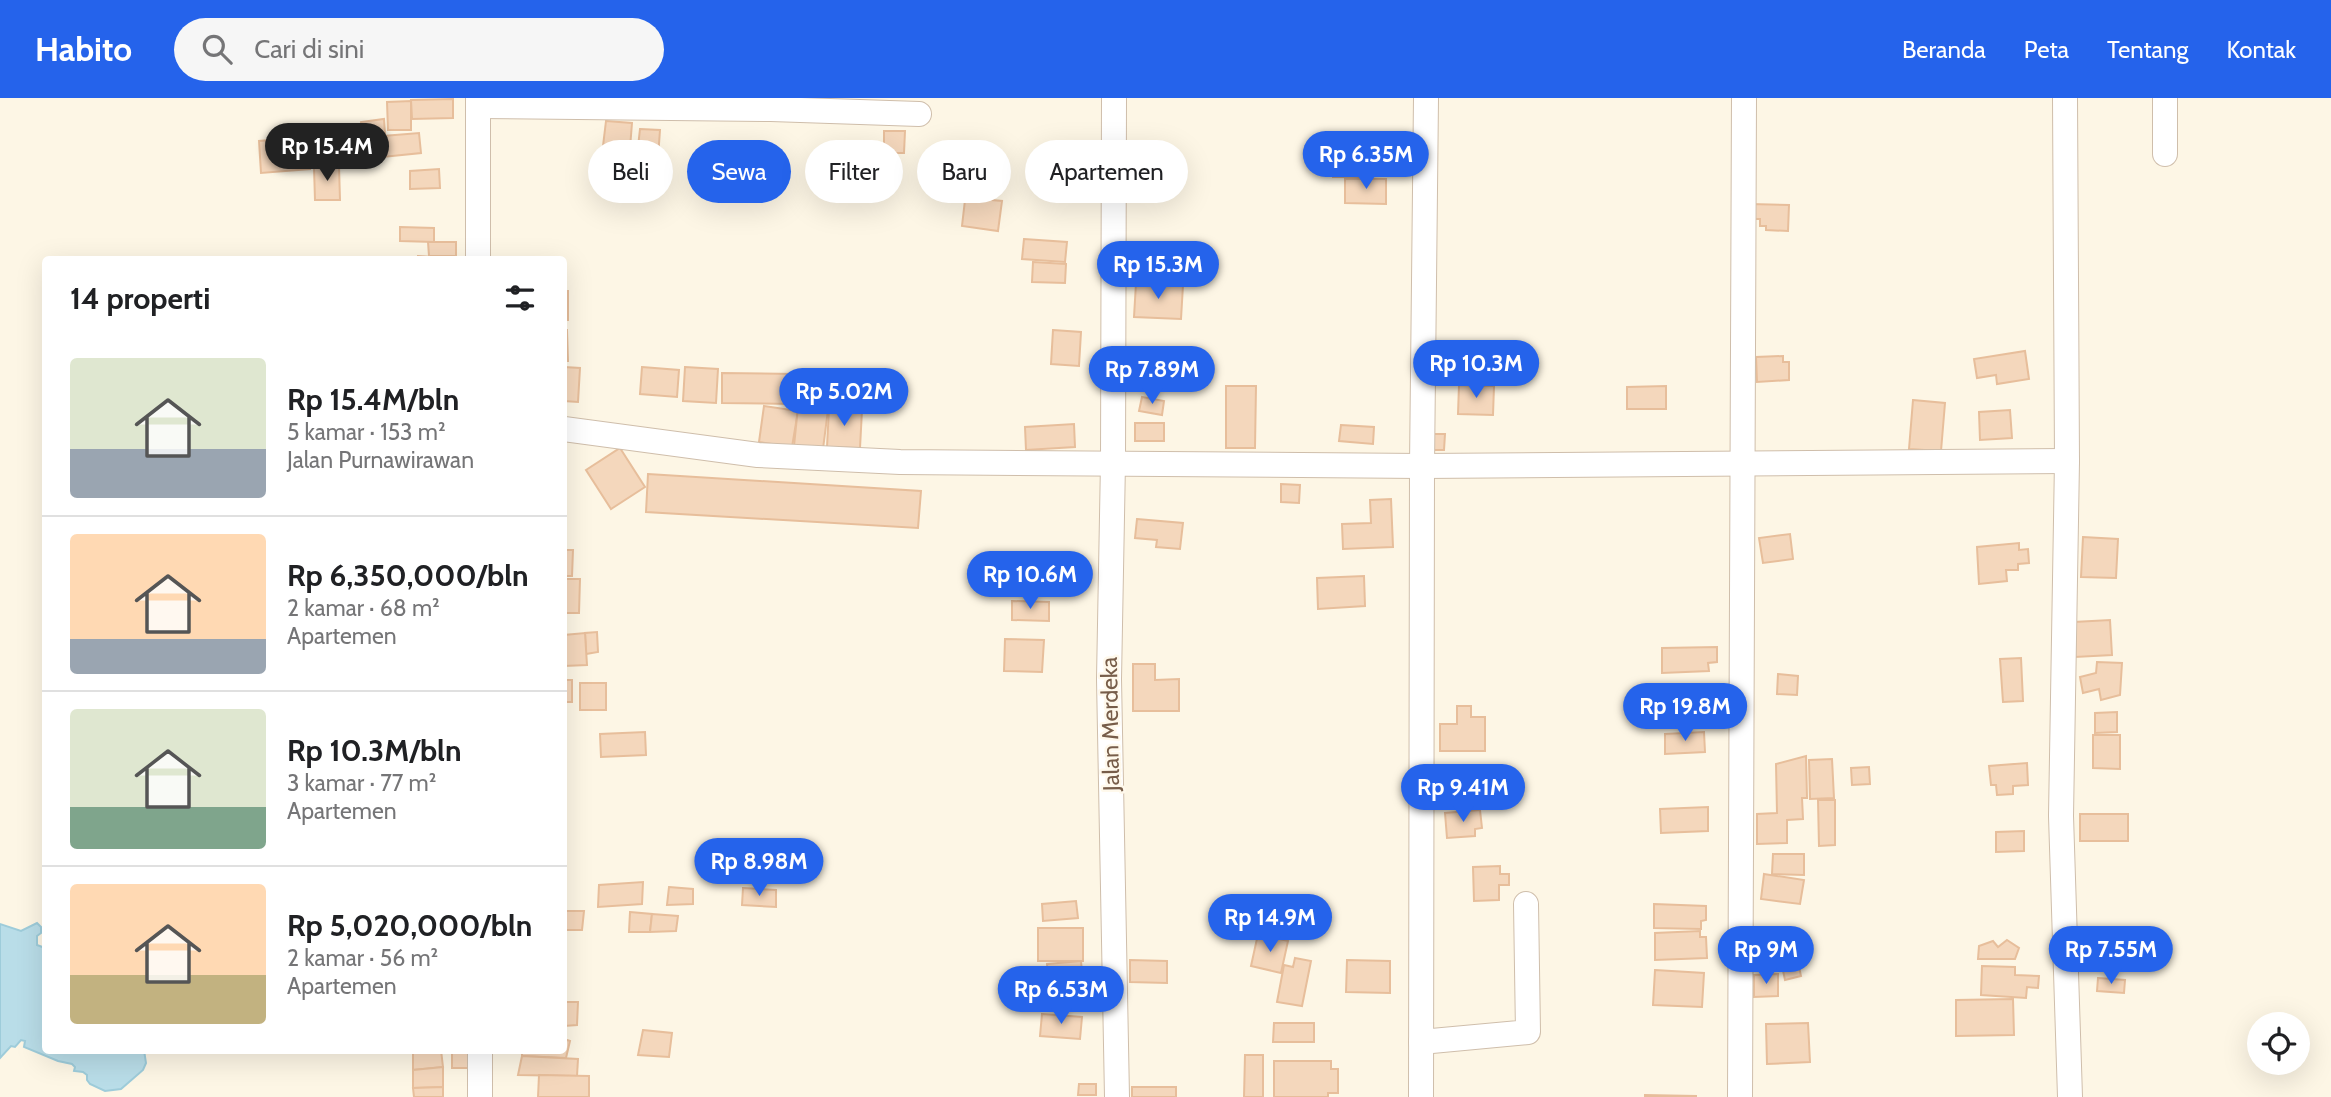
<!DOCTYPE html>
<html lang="id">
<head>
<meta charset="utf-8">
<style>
  body { margin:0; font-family:Cabin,sans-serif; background:#f6f6f6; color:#202124; height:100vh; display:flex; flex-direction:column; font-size:26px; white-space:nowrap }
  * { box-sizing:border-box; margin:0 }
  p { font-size:23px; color:#757577 }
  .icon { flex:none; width:38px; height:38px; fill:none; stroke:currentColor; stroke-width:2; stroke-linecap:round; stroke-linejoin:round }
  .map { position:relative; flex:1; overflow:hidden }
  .drawer { position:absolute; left:42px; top:158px; width:525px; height:798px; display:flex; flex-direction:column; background:#fff; border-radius:7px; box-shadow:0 7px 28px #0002 }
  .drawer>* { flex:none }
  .banner { position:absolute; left:588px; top:42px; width:665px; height:63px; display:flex; gap:14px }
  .buttons { position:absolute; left:2247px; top:914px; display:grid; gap:14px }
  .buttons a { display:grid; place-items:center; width:63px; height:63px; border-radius:50%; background:#fff; box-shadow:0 7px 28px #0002; font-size:35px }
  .price { position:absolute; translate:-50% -60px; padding:0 16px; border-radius:24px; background:#2563eb; color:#fff; font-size:23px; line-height:46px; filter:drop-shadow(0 2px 4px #0008) }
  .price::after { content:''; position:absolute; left:50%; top:42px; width:21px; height:16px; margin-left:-10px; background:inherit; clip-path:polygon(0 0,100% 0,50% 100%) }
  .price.active { background:#222; color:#fff }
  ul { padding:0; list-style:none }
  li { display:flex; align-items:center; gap:21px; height:175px; padding:0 28px }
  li+li { border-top:2px solid #e0e0e0 }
  li span { display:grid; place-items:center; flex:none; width:196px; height:140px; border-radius:7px; color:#555 }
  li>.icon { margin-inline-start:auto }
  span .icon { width:84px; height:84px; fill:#fffc; stroke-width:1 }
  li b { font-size:30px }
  h2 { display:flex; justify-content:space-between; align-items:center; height:84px; padding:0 28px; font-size:30px }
  .pill { padding:0 24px; border-radius:32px; background:#fff; box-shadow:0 7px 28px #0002; font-size:24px; line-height:63px }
  .pill.active { background:#2563eb; color:#fff }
  header { display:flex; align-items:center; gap:42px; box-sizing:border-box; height:98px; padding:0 35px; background:#2563eb; color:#fff }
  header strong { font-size:33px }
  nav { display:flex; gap:38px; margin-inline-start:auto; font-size:24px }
  .search { width:490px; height:63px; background:#f6f6f6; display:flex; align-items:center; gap:18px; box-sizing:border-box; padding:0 24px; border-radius:38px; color:#757577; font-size:26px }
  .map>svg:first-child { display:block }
  .water { fill:#b9dde8; stroke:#9eccda; stroke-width:2 }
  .building { fill:#f4d7bc; stroke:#e7be9b; stroke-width:2 }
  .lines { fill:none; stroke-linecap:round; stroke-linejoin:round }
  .minor-casing { stroke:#cfbeab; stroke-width:26 }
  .minor { stroke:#fff; stroke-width:24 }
  .labels { text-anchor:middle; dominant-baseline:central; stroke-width:5; stroke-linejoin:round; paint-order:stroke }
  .street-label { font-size:23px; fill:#775d49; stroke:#fff9ec }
</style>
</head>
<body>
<header>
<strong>Habito</strong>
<div class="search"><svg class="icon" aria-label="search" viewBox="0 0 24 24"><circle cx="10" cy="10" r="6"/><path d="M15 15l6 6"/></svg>Cari di sini</div>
<nav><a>Beranda</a><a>Peta</a><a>Tentang</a><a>Kontak</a></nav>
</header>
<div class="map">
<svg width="2331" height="999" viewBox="0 0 2331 999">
  <rect width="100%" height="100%" fill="#fdf6e5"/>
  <polygon class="water" points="37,825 41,829 41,835 37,838 37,847 45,850 46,952 144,952 146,965 143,972 121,991 105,993 90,986 87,982 87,977 83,974 74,973 75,969 72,966 58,963 24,949 25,943 21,942 15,949 11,948 0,960 0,826 21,833"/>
  <g class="building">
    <polygon points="453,1 453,20 412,21 411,2"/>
    <polygon points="411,3 411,32 388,32 387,4"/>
    <polygon points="384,21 385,36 363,39 361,24"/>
    <polygon points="606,23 632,25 630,50 603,48"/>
    <polygon points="640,31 660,32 658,60 637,58"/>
    <polygon points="884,33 905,33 904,55 884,55"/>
    <polygon points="419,35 421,55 373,60 371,39"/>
    <polygon points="308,39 310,71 261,75 259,43"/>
    <polygon points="347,39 349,65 311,68 309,42"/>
    <polygon points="369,44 371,63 350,64 348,46"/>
    <polygon points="1374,44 1374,56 1381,56 1382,72 1364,72 1364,79 1333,79 1333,45"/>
    <polygon points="339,68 340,102 315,102 314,69"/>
    <polygon points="439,71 440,90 410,91 410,73"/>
    <polygon points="1345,81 1386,81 1386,106 1345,105"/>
    <polygon points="976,91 993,94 992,102 1002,103 998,133 962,128 965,102 975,103"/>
    <polygon points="1750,106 1789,107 1788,133 1766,132 1766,128 1760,128 1760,121 1750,121"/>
    <polygon points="400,129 434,130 434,144 400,143"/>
    <polygon points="1024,141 1067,144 1065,164 1022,161"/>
    <polygon points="428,144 456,144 456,158 429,158"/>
    <polygon points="418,158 448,160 448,161 418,161"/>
    <polygon points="1033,164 1066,166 1065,185 1032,184"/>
    <polygon points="1136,185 1183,187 1181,221 1134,219"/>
    <rect x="564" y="193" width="4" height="29"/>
    <polygon points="564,232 567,232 568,263 564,263"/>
    <polygon points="1053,232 1081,234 1079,268 1051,266"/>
    <polygon points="2025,253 2029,281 1997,286 1996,277 1977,280 1974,261"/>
    <polygon points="1783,258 1783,264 1789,264 1789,282 1757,284 1756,259"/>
    <polygon points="564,269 580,270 578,304 564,303"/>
    <polygon points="642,269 679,272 677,299 640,296"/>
    <polygon points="685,269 718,271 716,305 683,303"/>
    <polygon points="722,275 795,276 794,306 722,305"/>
    <polygon points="799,276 827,277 826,308 799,308"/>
    <polygon points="831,277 859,277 859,310 830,310"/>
    <polygon points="1459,287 1494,288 1493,317 1458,316"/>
    <polygon points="1226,288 1256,288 1255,350 1226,350"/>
    <polygon points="1666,288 1666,311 1627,311 1627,289"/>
    <polygon points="1142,299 1164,303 1162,317 1139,313"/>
    <polygon points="1913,302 1945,305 1941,353 1909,351"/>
    <polygon points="764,308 798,313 792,349 759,344"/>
    <polygon points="798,309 828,312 823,351 794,348"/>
    <polygon points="829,310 862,312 860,350 827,349"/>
    <polygon points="2010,312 2012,340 1980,342 1979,314"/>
    <rect x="1135" y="325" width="29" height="18"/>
    <polygon points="1074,326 1075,349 1026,352 1025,329"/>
    <polygon points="1341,327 1374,329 1373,346 1339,343"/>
    <polygon points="1432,336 1445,336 1444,352 1432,352"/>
    <polygon points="620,350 645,389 611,411 586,372"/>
    <polygon points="648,376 921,393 918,430 646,414"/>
    <polygon points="1281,386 1300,387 1299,405 1281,404"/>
    <polygon points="1391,401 1393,449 1343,451 1342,426 1371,425 1370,402"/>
    <polygon points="1137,421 1183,425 1180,451 1156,449 1157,442 1135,440"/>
    <polygon points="1790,436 1793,461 1763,465 1759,440"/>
    <polygon points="2083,439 2118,441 2116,480 2081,479"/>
    <polygon points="2019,445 2019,452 2028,451 2029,465 2018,466 2018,472 2006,472 2007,483 1979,486 1977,449"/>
    <polygon points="564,452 573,452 572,478 564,478"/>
    <polygon points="1364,478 1365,508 1318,511 1317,480"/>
    <polygon points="564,481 580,481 579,515 564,515"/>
    <polygon points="1012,503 1049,504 1049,523 1012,522"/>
    <polygon points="2110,522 2112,557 2075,559 2074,524"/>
    <polygon points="597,534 598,554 586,556 585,535"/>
    <polygon points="585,535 587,567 564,568 564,537"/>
    <polygon points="1005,541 1044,542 1042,574 1004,573"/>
    <polygon points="1717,549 1717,564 1708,565 1709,573 1662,575 1662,550"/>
    <polygon points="2021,560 2023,603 2003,604 2000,561"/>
    <polygon points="2097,564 2122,565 2120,597 2101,602 2099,591 2083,595 2080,579 2096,575"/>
    <polygon points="1133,566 1155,566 1155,582 1179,581 1179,613 1133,613"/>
    <polygon points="1778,576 1798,578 1797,597 1777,596"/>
    <rect x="564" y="582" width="8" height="22"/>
    <rect x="580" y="585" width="26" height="27"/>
    <polygon points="1457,608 1471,608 1471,619 1485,619 1485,653 1440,653 1440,626 1457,626"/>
    <polygon points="2117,614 2117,634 2095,635 2095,615"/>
    <polygon points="645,634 646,657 601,659 600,636"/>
    <polygon points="1704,634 1705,654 1665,656 1665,636"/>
    <polygon points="2093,637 2120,637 2120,671 2093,670"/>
    <polygon points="1806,658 1807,700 1802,700 1803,721 1787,722 1787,745 1757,746 1757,716 1777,715 1776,666"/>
    <polygon points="1832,661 1834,700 1810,701 1809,662"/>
    <polygon points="2027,665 2028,687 2013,688 2013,696 1997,697 1996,687 1991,687 1989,668"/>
    <polygon points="1869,669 1870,686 1852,687 1851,670"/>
    <polygon points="1818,702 1835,702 1835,747 1819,748"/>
    <polygon points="1708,709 1708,733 1661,735 1660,711"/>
    <polygon points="1480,712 1482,730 1475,731 1475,738 1447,740 1445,715"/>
    <rect x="2080" y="716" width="48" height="27"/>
    <polygon points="2024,733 2024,753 1996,754 1996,734"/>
    <polygon points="1773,756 1804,756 1804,777 1772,776"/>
    <polygon points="1500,768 1500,776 1509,776 1509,787 1499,787 1499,802 1474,803 1473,769"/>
    <polygon points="1764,776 1804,782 1800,806 1761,801"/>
    <polygon points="643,784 642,806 598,809 599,787"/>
    <polygon points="669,789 693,791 693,806 667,807"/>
    <polygon points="743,790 776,792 776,809 742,807"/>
    <polygon points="1076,803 1078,820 1043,823 1042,806"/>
    <polygon points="1654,806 1706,808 1706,822 1701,823 1701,831 1654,830"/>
    <polygon points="564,813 584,813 582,832 564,832"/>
    <polygon points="630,814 652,816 650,834 629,834"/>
    <polygon points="652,816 678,818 676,833 650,834"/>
    <rect x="1038" y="830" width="45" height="33"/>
    <polygon points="1700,833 1700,839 1706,839 1707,860 1655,862 1655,835"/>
    <polygon points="1258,836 1288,843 1281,875 1251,868"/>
    <polygon points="2007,842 2019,850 2015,861 1978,861 1979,848 1993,843 1998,849"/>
    <polygon points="1295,860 1311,863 1302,908 1277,904 1284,867 1293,869"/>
    <polygon points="1797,860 1801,878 1785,882 1781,863"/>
    <polygon points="1130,862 1167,863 1167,885 1130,884"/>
    <polygon points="1347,862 1390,863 1390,895 1346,894"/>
    <polygon points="1081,863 1083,885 1049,888 1047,866"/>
    <polygon points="1982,868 2015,869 2015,877 2039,878 2038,890 2027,889 2026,900 1981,897"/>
    <polygon points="1655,872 1704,875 1702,909 1653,907"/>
    <polygon points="1778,876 1778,898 1754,899 1754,877"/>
    <polygon points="2098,880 2125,882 2124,895 2097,893"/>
    <polygon points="2013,901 2014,937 1956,938 1956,902"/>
    <polygon points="564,904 578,904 577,927 564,928"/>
    <polygon points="1042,916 1082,919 1080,941 1040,938"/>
    <polygon points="1274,925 1314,925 1314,944 1273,944"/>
    <polygon points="1808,925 1810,964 1767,966 1766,926"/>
    <polygon points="643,932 672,935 669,959 638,957"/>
    <polygon points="564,941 570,943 566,960 522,958 522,952 564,952"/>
    <polygon points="413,952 441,952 443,969 413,972"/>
    <rect x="452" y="952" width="24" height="18"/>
    <polygon points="1245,957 1263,957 1263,999 1244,999"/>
    <polygon points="522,958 578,961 577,978 518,977"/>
    <polygon points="1274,963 1331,963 1331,971 1338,971 1338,995 1328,995 1328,999 1274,999"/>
    <polygon points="443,969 443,989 413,990 413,972"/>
    <polygon points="539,977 589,978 589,999 538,999"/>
    <polygon points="1079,986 1096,986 1096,997 1078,997"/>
    <polygon points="443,989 443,999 414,999 413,990"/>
    <rect x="1132" y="989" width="44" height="10"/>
    <polygon points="1645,997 1696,998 1696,999 1645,999"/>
  </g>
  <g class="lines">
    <defs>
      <g id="minor">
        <polyline points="478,0 478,161"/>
        <polyline points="1114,0 1113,364 1109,581 1117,999"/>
        <polyline points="2065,0 2067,363 2061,718 2070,999"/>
        <polyline points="478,8 771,11 919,16"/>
        <polyline points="2165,56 2165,0"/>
        <polyline points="564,331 758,357 900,364 1422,368 2067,363"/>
        <polyline points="1421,944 1528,934 1526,806"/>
        <polyline points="480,952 480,999"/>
        <polyline points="1421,999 1422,368 1426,0"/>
        <polyline points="1740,999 1744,0"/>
      </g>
    </defs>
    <use href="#minor" class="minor-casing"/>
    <use href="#minor" class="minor"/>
  </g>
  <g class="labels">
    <g class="street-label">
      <text transform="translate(1110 626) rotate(-91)">Jalan Merdeka</text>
    </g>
  </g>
</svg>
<div class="buttons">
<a><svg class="icon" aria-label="locate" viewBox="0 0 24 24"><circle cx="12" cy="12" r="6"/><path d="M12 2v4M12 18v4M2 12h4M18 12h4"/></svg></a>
</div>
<b class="price active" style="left:327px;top:85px">Rp 15.4M</b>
<b class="price" style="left:1366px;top:93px">Rp 6.35M</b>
<b class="price" style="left:1158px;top:203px">Rp 15.3M</b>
<b class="price" style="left:1476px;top:302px">Rp 10.3M</b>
<b class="price" style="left:1152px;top:308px">Rp 7.89M</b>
<b class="price" style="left:844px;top:330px">Rp 5.02M</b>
<b class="price" style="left:1030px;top:513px">Rp 10.6M</b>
<b class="price" style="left:1685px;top:645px">Rp 19.8M</b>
<b class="price" style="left:1463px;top:726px">Rp 9.41M</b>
<b class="price" style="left:759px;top:800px">Rp 8.98M</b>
<b class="price" style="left:1270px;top:856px">Rp 14.9M</b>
<b class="price" style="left:1766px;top:888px">Rp 9M</b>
<b class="price" style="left:2111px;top:888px">Rp 7.55M</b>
<b class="price" style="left:1061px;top:928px">Rp 6.53M</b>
<div class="banner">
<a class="pill">Beli</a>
<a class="pill active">Sewa</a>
<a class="pill">Filter</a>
<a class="pill">Baru</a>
<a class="pill">Apartemen</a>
</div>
<section class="drawer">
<h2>14 properti<svg class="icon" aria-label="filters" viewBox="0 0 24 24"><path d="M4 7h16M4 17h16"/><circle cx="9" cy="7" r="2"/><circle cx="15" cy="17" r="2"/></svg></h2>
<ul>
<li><span style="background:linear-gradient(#dfe7d0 65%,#9aa5b1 0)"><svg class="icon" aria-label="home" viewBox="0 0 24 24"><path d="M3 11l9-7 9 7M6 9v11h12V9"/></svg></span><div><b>Rp 15.4M/bln</b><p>5 kamar · 153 m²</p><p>Jalan Purnawirawan</p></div></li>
<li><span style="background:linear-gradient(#ffd9b3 75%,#9aa5b1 0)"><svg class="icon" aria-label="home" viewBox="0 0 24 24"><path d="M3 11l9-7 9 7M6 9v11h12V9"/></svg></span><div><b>Rp 6,350,000/bln</b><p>2 kamar · 68 m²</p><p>Apartemen</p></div></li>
<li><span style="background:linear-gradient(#dfe7d0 70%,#7fa58c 0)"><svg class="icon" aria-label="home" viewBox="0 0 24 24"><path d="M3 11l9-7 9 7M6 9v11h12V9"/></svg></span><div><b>Rp 10.3M/bln</b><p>3 kamar · 77 m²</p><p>Apartemen</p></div></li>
<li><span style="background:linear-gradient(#ffd9b3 65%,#c2b280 0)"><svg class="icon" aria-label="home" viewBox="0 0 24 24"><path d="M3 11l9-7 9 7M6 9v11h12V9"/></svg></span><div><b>Rp 5,020,000/bln</b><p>2 kamar · 56 m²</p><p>Apartemen</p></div></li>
</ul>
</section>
</div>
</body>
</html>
